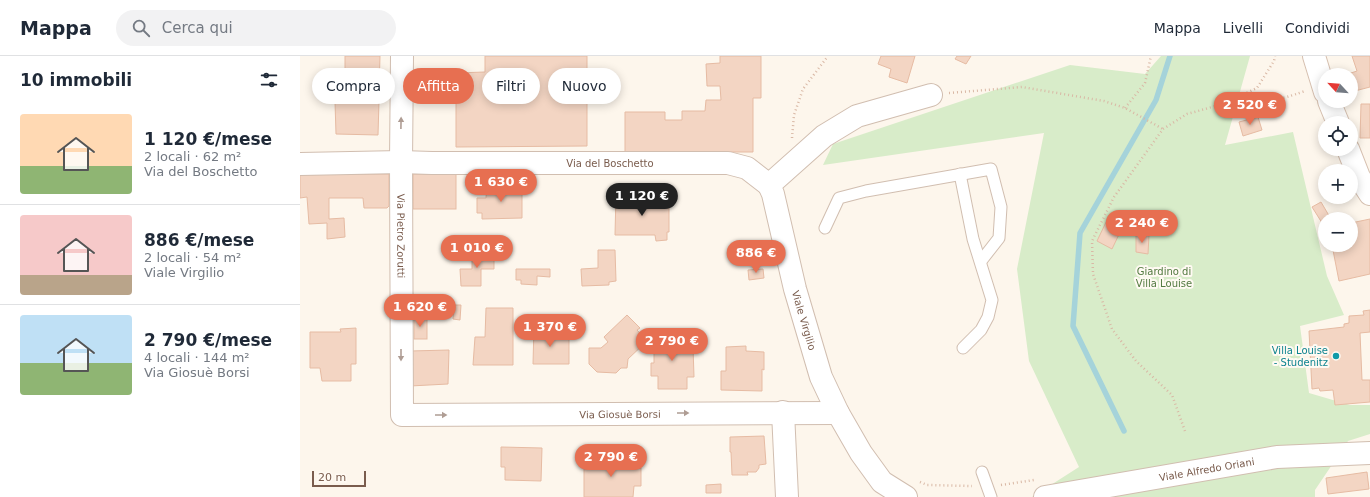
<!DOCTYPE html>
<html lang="it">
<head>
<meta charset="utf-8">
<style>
  body { margin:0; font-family:"DejaVu Sans",sans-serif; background:#f2f2f3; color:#1f2937; height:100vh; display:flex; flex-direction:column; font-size:15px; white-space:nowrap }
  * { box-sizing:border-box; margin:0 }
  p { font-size:13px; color:#747a83 }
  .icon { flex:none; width:22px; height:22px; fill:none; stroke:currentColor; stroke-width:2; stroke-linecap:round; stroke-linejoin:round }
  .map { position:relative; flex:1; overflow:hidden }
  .side { display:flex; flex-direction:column; background:#fff; width:300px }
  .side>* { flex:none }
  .hud { position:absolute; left:12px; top:12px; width:380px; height:36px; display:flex; gap:8px }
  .needle { width:26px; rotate:296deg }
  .fabs { position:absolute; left:1018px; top:12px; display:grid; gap:8px }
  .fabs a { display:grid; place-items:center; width:40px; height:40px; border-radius:50%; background:#fff; box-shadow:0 2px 10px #0003; font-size:20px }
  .scale { position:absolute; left:12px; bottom:10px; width:54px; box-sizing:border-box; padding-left:4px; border:2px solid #7a5c4d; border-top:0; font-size:11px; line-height:14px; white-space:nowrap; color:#7a5c4d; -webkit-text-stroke:3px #fffaf3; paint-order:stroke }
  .price { position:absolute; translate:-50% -34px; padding:0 9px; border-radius:14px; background:#e76f51; color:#fff; font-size:13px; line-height:26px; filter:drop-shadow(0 1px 2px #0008) }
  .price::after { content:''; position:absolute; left:50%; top:24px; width:12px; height:9px; margin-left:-6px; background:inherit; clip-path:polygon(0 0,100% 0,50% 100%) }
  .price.selected { background:#222; color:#fff }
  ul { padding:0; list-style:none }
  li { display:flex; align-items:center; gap:12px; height:100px; padding:0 20px }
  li+li { border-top:1px solid #e0e1e3 }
  li span { display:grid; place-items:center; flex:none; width:112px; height:80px; border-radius:4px; color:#555 }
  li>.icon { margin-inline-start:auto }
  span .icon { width:48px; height:48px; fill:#fffc; stroke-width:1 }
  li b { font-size:17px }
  h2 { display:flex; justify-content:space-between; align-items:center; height:48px; padding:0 20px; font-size:17px }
  .pill { padding:0 14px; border-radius:18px; background:#fff; box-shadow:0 2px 10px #0003; font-size:14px; line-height:36px }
  .pill.selected { background:#e76f51; color:#fff }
  header { display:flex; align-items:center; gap:24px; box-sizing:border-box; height:56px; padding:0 20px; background:#fff; border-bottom:1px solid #e0e1e3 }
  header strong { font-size:19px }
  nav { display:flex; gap:22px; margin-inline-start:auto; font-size:14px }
  .search { width:280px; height:36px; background:#f2f2f3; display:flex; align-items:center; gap:10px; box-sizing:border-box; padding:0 14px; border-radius:22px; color:#747a83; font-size:15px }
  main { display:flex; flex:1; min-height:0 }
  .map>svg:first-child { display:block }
  .green { fill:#d8ecc9 }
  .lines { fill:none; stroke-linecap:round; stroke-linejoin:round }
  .stream { stroke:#a5d3da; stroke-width:5.5 }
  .building { fill:#f3d5c3; stroke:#e6bba3 }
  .service-casing { stroke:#d1beb0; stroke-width:13 }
  .minor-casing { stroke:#d1beb0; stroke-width:24 }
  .secondary-casing { stroke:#d6c0b0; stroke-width:24 }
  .path { stroke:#d9b8a5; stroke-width:2.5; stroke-dasharray:1 3; stroke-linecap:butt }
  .service { stroke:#fff; stroke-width:11 }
  .minor { stroke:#fff; stroke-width:22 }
  .secondary { stroke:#fff; stroke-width:22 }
  .oneway { fill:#af9d94 }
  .culture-dot { fill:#0f9aa8; stroke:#fffaf3; stroke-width:1.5 }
  .labels { text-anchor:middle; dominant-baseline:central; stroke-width:4; stroke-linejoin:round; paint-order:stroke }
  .street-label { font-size:10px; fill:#7a5c4d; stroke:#fffaf3 }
  .park-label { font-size:10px; fill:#537a41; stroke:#fffaf3 }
  .culture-label { font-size:10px; fill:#0d838f; stroke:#fffaf3; text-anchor:end }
</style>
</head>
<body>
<header>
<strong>Mappa</strong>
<div class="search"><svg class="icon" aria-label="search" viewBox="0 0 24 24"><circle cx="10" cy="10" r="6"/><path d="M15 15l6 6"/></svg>Cerca qui</div>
<nav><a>Mappa</a><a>Livelli</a><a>Condividi</a></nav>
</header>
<main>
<section class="side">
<h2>10 immobili<svg class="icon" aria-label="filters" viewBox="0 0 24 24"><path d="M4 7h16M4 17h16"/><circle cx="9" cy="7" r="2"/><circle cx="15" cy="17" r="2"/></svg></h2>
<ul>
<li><span style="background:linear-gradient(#ffd9b3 65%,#8fb573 0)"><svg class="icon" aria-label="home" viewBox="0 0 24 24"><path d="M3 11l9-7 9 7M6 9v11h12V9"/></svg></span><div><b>1 120 €/mese</b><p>2 locali · 62 m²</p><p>Via del Boschetto</p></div></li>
<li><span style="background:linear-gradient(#f6c9c9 75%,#b9a48a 0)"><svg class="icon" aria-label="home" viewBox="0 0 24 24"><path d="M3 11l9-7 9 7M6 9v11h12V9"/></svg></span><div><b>886 €/mese</b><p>2 locali · 54 m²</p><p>Viale Virgilio</p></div></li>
<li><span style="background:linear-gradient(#bfe0f5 60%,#8fb573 0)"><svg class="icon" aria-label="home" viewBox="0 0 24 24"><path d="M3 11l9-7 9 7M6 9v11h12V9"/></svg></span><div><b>2 790 €/mese</b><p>4 locali · 144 m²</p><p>Via Giosuè Borsi</p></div></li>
</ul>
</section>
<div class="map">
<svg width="1070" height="441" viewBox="0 0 1070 441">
  <rect width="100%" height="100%" fill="#fdf6ec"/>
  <polygon class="green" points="861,0 950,0 925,89 993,76 1027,220 1044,259 1000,270 1009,337 1050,349 1070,349 1070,378 1048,385 1015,434 1015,441 732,441 779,411 729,305 717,213 744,77 523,109 533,88 770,9 845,18"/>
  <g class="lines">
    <polyline class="stream" points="824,375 773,270 780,177 856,44 870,0"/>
  </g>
  <g class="building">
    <polygon points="45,0 80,0 79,35 57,34 57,22 45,22"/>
    <polygon points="185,0 287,0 287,90 156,91 156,17 185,16"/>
    <polygon points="420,0 461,0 461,42 453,42 453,96 325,96 325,56 365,56 365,64 382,64 382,55 405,55 406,44 421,44 420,30 407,30 406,8 420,7"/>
    <polygon points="581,0 615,0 607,27 589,21 591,13 578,8"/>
    <polygon points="657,0 671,0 666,8 655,3"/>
    <polygon points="1052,0 1070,0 1070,31 1051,36 1051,19 1045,19 1057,15"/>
    <polygon points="48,45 79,45 78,79 36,78 35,46 48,46"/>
    <polygon points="1061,48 1070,48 1070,82 1060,82"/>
    <polygon points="958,61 962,74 943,80 939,66"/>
    <polygon points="0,116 26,118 89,118 89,150 87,152 64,152 63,142 29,142 29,163 44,162 45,181 27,183 27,167 9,168 7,141 0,142"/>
    <rect x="113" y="118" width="43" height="35"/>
    <polygon points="187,128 205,128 205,134 222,134 222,162 182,163 182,157 177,157 177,142 186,142"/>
    <polygon points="316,138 337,138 338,144 369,144 369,176 367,176 367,184 356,185 355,179 315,179"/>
    <polygon points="1021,146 1031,163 1025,163 1024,170 1012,151"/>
    <polygon points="808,162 823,170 812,193 797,185"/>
    <polygon points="1070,163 1070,218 1039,225 1032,189 1051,189 1051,167"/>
    <polygon points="836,178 849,179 848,198 836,196"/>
    <polygon points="298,194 315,194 316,225 309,226 309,229 282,230 281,213 298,212"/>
    <polygon points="172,196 194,196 194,213 181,213 181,230 161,230 160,213 172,213"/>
    <polygon points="216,213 250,213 250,221 237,220 237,229 221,228 221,224 216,224"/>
    <polygon points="463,213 464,222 449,224 448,214"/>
    <polygon points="154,249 161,249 160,264 153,263"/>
    <polygon points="186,252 213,252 213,309 173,309 175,281 185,281"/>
    <polygon points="1070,254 1070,276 1060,277 1062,324 1070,324 1070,346 1035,349 1033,334 1020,335 1019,332 1012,333 1009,275 1044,271 1044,268 1049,267 1049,260 1064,259 1063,255"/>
    <polygon points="327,259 340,272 337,274 347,285 328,303 327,312 321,312 316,317 297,316 289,308 289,292 301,292 308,286 304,281"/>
    <rect x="114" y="262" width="13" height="21"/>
    <polygon points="234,270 246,270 246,272 250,272 250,281 269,281 269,308 233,308"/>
    <polygon points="56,272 56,308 51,308 51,325 22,325 20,312 10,312 10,276 41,276 40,273"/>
    <polygon points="358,274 377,275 378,286 376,286 376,290 393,291 394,321 387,321 387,333 358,333 358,320 351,320 351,307 354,307 354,290 358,290"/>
    <polygon points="446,290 446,295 464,296 464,314 462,313 462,335 421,334 421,315 426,315 426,291"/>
    <polygon points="149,294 148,328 110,330 110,295"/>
    <polygon points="464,380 466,408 459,409 459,412 456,416 447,416 448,419 432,419 431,396 430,396 430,381"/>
    <polygon points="201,391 242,392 241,425 205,424 205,411 201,411"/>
    <polygon points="284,404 338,404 338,412 341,412 341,430 334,430 333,441 284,441"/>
    <polygon points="1067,416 1069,433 1028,438 1026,422"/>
    <polygon points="421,428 421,437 406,437 406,429"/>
  </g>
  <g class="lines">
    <defs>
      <g id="service">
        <polyline points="660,118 673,183 692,244 688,261 681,274 663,292"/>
        <polyline points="525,172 539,142 566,135 691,113 701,151 699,182 681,205"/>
        <polyline points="682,416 691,441"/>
      </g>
      <g id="minor">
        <path id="s1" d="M 102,0 L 101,106 L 102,359 L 538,357"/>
        <path id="s2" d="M 0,108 L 101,106 L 132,107 L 428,107 L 447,112 L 469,129"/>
        <path id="s3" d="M 469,129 L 473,138 L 495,233 L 521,321 L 538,357 L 561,397 L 582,426 L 606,441"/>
        <polyline points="469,129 524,80 557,60 631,39"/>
        <polyline points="483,356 487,441"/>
        <path id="s4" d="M 745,441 L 977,401 L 1070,397"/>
      </g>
      <g id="secondary">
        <polyline points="1014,0 1025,36"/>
        <polyline points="1029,45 1038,67"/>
        <polyline points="1048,93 1059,121 1070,138"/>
      </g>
    </defs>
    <use href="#service" class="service-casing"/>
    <use href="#minor" class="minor-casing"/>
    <use href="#secondary" class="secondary-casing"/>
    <g class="path">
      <polyline points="649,37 722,31 804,45 825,52 863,73"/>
      <path d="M 940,40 C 969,46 977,45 1005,35"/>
      <polyline points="825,52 845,27 851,0"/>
      <polyline points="492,82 494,59 503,33 528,0"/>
      <polyline points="885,375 872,339 836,305 812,273 793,218 792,185 814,141 863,73 887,58 923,48 957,32 974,5 975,0"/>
      <polyline points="620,426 627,429 672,430"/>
      <polyline points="701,429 734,424"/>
    </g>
    <use href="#service" class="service"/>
    <use href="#minor" class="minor"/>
    <use href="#secondary" class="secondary"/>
  </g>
  <defs><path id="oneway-solid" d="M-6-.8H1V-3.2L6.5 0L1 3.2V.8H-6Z"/></defs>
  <g class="oneway">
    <use href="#oneway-solid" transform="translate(101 67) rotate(-89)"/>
    <use href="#oneway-solid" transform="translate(101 299) rotate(90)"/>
    <use href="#oneway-solid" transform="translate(383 357)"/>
    <use href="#oneway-solid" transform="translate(141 359)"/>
  </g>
  <circle class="culture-dot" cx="1036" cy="300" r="4"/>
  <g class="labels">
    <g class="street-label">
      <text stroke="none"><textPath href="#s2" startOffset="310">Via del Boschetto</textPath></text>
      <text stroke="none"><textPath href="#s1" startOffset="180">Via Pietro Zorutti</textPath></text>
      <text stroke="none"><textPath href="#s3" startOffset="140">Viale Virgilio</textPath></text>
      <text stroke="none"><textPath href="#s1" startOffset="577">Via Giosuè Borsi</textPath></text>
      <text stroke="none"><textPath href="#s4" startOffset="164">Viale Alfredo Oriani</textPath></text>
    </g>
    <g class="park-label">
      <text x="864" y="215">Giardino di<tspan x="864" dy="12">Villa Louise</tspan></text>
    </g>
    <g class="culture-label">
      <text x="1028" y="294">Villa Louise<tspan x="1028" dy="12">- Studenitz</tspan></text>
    </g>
  </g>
</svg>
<div class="fabs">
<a><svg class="needle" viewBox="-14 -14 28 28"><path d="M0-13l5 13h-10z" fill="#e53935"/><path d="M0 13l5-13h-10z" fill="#747a83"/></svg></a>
<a><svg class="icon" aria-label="locate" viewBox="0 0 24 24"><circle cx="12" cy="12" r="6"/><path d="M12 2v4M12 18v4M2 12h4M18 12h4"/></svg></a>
<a>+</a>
<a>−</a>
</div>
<div class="scale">20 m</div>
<b class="price" style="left:950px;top:70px">2 520 €</b>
<b class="price" style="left:201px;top:147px">1 630 €</b>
<b class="price selected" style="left:342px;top:161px">1 120 €</b>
<b class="price" style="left:842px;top:188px">2 240 €</b>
<b class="price" style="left:177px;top:213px">1 010 €</b>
<b class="price" style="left:456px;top:218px">886 €</b>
<b class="price" style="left:120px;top:272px">1 620 €</b>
<b class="price" style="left:250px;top:292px">1 370 €</b>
<b class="price" style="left:372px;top:306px">2 790 €</b>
<b class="price" style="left:311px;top:422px">2 790 €</b>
<div class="hud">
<a class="pill">Compra</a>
<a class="pill selected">Affitta</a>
<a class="pill">Filtri</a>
<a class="pill">Nuovo</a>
</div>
</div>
</main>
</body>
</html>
